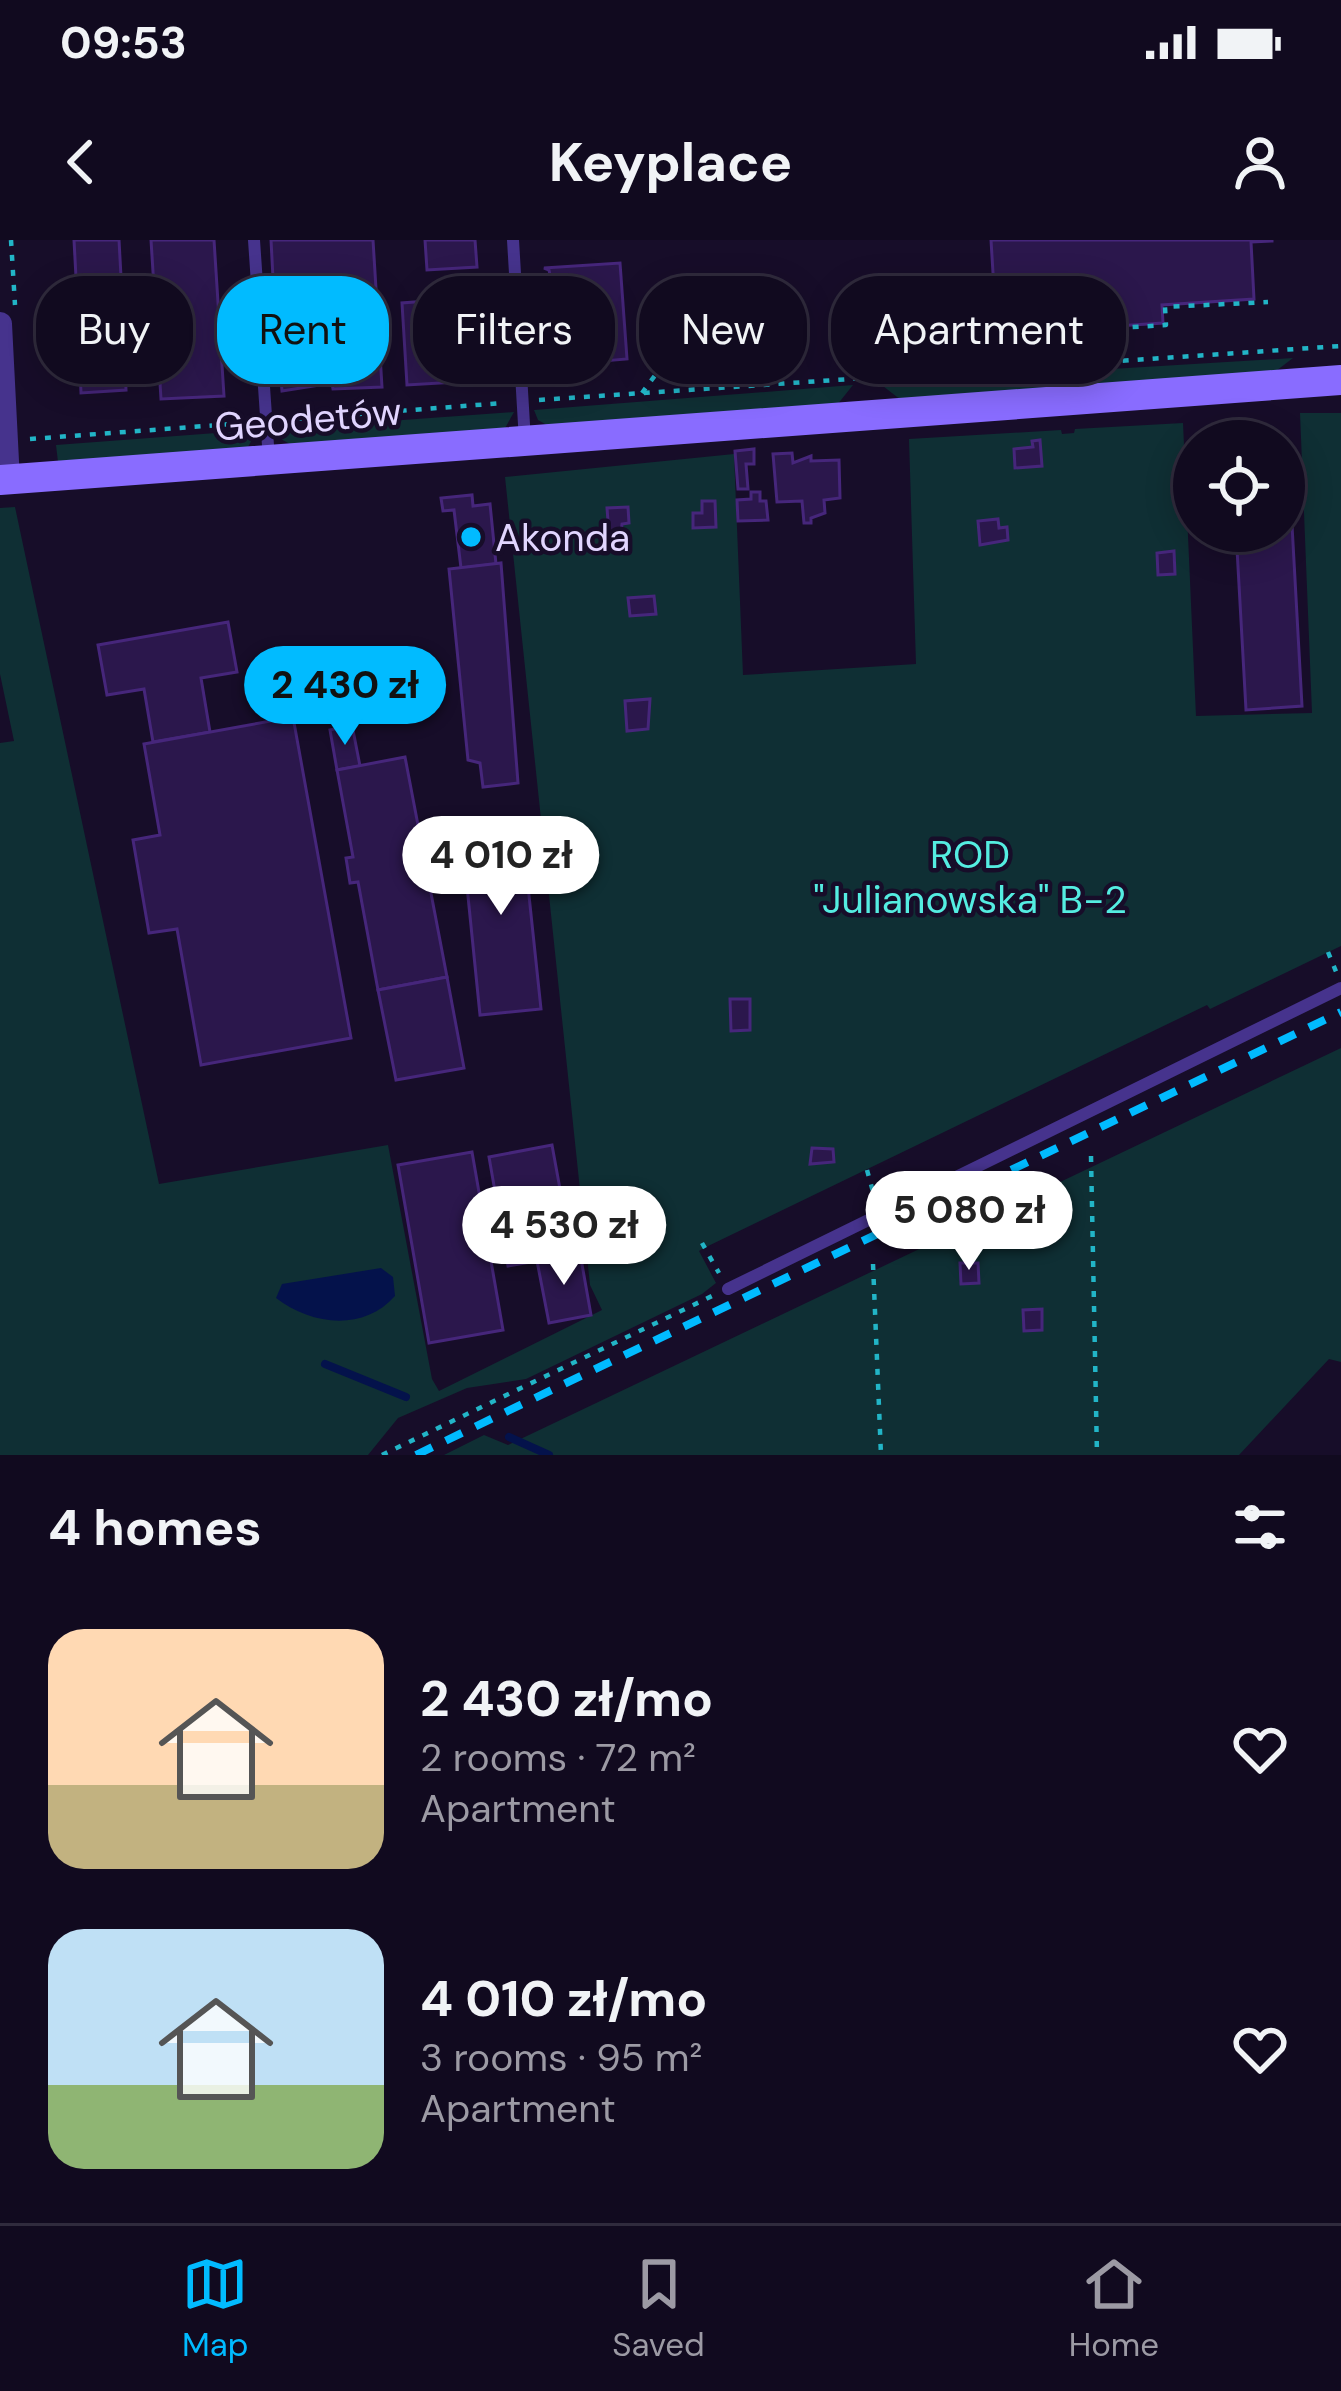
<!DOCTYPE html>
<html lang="en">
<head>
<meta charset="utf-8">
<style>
  body { margin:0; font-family:"DM Sans",sans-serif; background:#1e182c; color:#f1f3f6; height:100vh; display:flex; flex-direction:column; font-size:45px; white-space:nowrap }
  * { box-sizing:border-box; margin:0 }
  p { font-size:39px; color:#9c9aa4 }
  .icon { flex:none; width:66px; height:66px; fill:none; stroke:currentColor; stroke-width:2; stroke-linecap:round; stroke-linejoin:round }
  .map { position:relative; height:1215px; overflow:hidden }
  .sheet { display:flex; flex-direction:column; background:#110a1f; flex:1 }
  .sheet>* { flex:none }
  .top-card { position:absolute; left:36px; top:36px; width:1269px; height:108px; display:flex; gap:24px }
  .controls { position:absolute; left:1173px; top:180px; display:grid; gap:24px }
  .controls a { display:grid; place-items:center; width:132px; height:132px; border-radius:50%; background:#110a1f; box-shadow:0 6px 30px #0003,0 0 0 3px #302b3d; font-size:60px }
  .price { position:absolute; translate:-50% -102px; padding:0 27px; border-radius:42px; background:#fff; color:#222; font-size:39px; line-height:78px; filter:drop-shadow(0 3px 6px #0008) }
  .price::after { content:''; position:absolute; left:50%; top:72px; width:36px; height:27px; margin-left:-18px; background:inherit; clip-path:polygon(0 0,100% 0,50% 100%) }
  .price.active { background:#01bbff; color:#111 }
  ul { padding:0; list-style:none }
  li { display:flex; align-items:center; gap:36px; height:300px; padding:0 48px }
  li span { display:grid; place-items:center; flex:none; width:336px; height:240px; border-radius:36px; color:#555 }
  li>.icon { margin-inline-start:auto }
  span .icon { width:144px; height:144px; fill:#fffc; stroke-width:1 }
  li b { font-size:51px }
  h2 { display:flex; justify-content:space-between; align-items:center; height:144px; padding:0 48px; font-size:51px }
  .chip { padding:0 42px; border-radius:48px; background:#110a1f; box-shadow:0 6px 30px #0003,0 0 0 3px #302b3d; font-size:42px; line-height:108px }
  .chip.active { background:#01bbff; color:#111 }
  .status { display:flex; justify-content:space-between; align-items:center; height:84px; padding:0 60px; background:#110a1f; direction:ltr }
  .status svg { height:33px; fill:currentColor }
  header { display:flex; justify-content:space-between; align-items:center; height:156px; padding:0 48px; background:#110a1f; font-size:54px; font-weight:700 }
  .menu { display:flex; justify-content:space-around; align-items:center; height:168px; border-top:3px solid #302b3d; background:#110a1f; font-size:33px; color:#9c9aa4 }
  .menu a { display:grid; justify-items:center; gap:6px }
  .menu .active { color:#01bbff }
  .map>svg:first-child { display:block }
  .green { fill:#0f2f34 }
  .water { fill:#04124b }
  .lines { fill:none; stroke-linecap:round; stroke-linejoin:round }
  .stream { stroke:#04124b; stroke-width:8 }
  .building { fill:#2b174c; stroke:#46267b; stroke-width:3 }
  .path { stroke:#22b5c7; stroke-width:4.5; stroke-dasharray:6 9; stroke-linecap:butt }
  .lane { stroke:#46338d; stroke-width:12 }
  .street { stroke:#46338d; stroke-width:24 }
  .secondary { stroke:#896cff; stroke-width:30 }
  .rail { stroke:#01bbff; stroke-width:8; stroke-dasharray:18 15; stroke-linecap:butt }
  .poi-dot { fill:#01bbff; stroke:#170d29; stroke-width:4.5 }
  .labels { text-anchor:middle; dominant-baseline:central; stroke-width:9; stroke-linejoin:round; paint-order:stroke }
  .street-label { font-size:39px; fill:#e1d5ff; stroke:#170d29 }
  .poi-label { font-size:39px; fill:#e1d5ff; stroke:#170d29; text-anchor:start }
  .park-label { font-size:39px; fill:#54ede1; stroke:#170d29 }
</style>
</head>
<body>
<div class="status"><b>09:53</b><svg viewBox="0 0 49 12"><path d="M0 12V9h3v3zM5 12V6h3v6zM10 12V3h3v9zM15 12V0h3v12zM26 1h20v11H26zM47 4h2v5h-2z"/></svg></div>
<header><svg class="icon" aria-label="back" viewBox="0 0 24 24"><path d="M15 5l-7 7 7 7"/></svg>Keyplace<svg class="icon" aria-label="person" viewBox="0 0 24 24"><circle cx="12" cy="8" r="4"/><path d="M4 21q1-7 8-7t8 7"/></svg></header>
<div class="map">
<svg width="1341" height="1215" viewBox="0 0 1341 1215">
  <rect width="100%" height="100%" fill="#170d29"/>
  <g class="green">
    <polygon points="1293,118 1276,131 901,160 879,143"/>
    <polygon points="853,145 837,165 552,188 538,180 534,170"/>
    <polygon points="514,172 504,190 295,207 281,199 278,189"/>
    <polygon points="1300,173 1341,173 1341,706 1210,769 1207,765 704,1008 699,1011 716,1043 702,1054 526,1139 467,1148 398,1178 368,1215 0,1215 0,503 14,501 0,434 0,268 15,267 159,944 388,905 432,1139 439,1151 602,1070 590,1045 505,237 734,214 743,435 916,424 909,199 1061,190 1062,194 1074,193 1075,189 1183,183 1196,476 1312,473"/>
    <polygon points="257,190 247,209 58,222 56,205"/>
    <polygon points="1341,808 1341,1122 1329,1119 1239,1215 444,1215 484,1195 508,1205"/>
  </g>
  <path class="water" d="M 381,1028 L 393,1037 L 395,1056 C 363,1092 311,1085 276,1058 L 282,1044 Z"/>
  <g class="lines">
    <g class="stream">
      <polyline points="325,1124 406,1157"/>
      <polyline points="509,1197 549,1215"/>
    </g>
  </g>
  <g class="building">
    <polygon points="74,0 119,0 122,55 77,56"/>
    <polygon points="151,0 214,0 224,156 161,159"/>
    <polygon points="271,0 373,0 382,147 333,149 332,143 282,151 274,59 290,66 294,59 302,59 300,37 273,38"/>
    <polygon points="425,0 475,0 477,27 427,30"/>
    <polygon points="991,0 1272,0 1272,1 1251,2 1254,59 1162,65 1163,83 1037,91 1037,79 996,82"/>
    <polygon points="620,23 627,119 592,122 588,67 557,69 549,30 544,28"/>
    <polygon points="122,55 126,150 81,153 77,56"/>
    <polygon points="467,58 473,141 407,145 402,63"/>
    <polygon points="1040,200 1042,226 1015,228 1014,209 1033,207 1032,201"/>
    <polygon points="754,209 754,224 746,224 748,249 738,249 735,211"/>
    <polygon points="792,213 793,223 811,216 811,221 839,220 840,258 824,260 825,273 811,278 811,283 804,283 802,261 777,262 773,214"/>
    <polygon points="1290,237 1292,285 1284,286 1284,238"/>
    <polygon points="751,252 760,252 760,261 766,261 768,280 738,281 737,260 751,259"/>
    <polygon points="472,255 473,266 490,264 496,324 461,328 454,270 443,271 441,258"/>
    <polygon points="702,261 715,261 716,287 693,288 693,273 702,273"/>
    <polygon points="628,267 629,283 622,284 621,293 609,294 607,268"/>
    <polygon points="998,279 999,288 1007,287 1008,300 980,305 978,281"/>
    <polygon points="1292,285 1302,466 1246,470 1236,291 1284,291 1284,286"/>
    <polygon points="1174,311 1175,334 1158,335 1157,313"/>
    <polygon points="501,323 518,543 483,547 480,523 468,520 449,329"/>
    <polygon points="654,356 656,374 630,376 628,358"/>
    <polygon points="228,382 237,432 201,438 210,492 153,502 144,449 107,455 98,405"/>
    <polygon points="650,459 648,489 627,491 625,461"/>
    <polygon points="293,477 351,798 201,825 177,689 149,693 133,600 160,595 144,504"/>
    <polygon points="352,485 360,526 337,530 330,490"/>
    <polygon points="405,517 447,737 378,750 358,642 350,643 346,618 353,617 337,530"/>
    <polygon points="521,580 541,769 480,775 461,587"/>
    <polygon points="447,737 464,828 396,840 378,750"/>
    <polygon points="730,759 750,759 750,790 731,791"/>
    <polygon points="552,905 572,1015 508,1026 489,917"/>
    <polygon points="812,908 833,909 834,922 810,924"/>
    <polygon points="472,912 503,1090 429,1103 398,925"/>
    <polygon points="645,983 650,1010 630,1014 621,988"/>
    <polygon points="580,1013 591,1075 549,1083 537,1021"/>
    <polygon points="960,1023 978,1023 979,1043 961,1044"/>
    <polygon points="1042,1069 1042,1090 1024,1091 1023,1070"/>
  </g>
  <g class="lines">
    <g class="path">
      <polyline points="11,0 15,65"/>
      <polyline points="954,74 995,76"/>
      <polyline points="986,76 988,96 1166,85 1165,67 1268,62"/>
      <polyline points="1005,94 1032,127"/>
      <polyline points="642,153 688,91"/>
      <polyline points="539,160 1341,106"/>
      <polyline points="281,180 503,163"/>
      <polyline points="30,199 246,183"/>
      <polyline points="1328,712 1337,734"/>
      <polyline points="1091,916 1097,1215"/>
      <polyline points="867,930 875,959"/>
      <polyline points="702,1003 719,1033"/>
      <polyline points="873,1024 881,1215"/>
      <polyline points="382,1215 712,1056"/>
    </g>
    <g class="lane">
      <polyline points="254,0 269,220"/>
      <polyline points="513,0 525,201"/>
      <polyline points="728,1049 1341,748"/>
    </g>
    <polyline class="street" points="0,84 8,241"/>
    <polyline class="secondary" points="0,240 1341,140"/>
    <polyline class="rail" points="416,1215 1341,772"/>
  </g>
  <circle class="poi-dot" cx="471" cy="297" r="12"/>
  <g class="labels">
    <g class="street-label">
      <text transform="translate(308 179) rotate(-5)">Geodetów</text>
    </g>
    <g class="poi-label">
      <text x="495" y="297">Akonda</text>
    </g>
    <g class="park-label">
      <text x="970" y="614">ROD<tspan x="970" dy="45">"Julianowska" B-2</tspan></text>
    </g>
  </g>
</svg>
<div class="controls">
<a><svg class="icon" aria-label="locate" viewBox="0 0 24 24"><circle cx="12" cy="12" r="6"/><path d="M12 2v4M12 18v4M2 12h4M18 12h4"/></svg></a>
</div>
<b class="price active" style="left:345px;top:508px">2 430 zł</b>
<b class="price" style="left:501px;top:678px">4 010 zł</b>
<b class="price" style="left:969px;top:1033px">5 080 zł</b>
<b class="price" style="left:564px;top:1048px">4 530 zł</b>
<div class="top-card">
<a class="chip">Buy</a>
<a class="chip active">Rent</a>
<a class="chip">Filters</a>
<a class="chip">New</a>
<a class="chip">Apartment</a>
</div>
</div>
<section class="sheet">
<h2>4 homes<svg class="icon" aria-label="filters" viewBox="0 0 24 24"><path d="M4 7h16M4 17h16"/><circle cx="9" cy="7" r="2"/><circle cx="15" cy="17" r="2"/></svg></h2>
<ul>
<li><span style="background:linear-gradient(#ffd9b3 65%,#c2b280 0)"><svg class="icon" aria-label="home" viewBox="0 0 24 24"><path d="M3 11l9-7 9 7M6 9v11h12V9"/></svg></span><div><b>2 430 zł/mo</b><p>2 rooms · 72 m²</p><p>Apartment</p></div><svg class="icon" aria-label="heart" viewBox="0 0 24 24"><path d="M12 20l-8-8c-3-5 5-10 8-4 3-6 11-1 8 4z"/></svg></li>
<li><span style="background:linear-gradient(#bfe0f5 65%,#8fb573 0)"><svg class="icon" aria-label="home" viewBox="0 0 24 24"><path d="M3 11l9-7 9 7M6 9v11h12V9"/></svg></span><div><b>4 010 zł/mo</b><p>3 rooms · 95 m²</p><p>Apartment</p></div><svg class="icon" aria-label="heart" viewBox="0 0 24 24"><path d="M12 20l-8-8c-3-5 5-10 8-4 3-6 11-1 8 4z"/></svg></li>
</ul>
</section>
<nav class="menu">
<a class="active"><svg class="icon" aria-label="map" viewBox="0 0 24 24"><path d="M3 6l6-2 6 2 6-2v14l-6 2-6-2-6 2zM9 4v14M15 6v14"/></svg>Map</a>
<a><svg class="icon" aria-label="saved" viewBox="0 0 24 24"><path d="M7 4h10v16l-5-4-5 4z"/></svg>Saved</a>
<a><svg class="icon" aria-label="home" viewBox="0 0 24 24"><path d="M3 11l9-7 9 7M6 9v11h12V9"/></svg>Home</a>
</nav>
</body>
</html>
